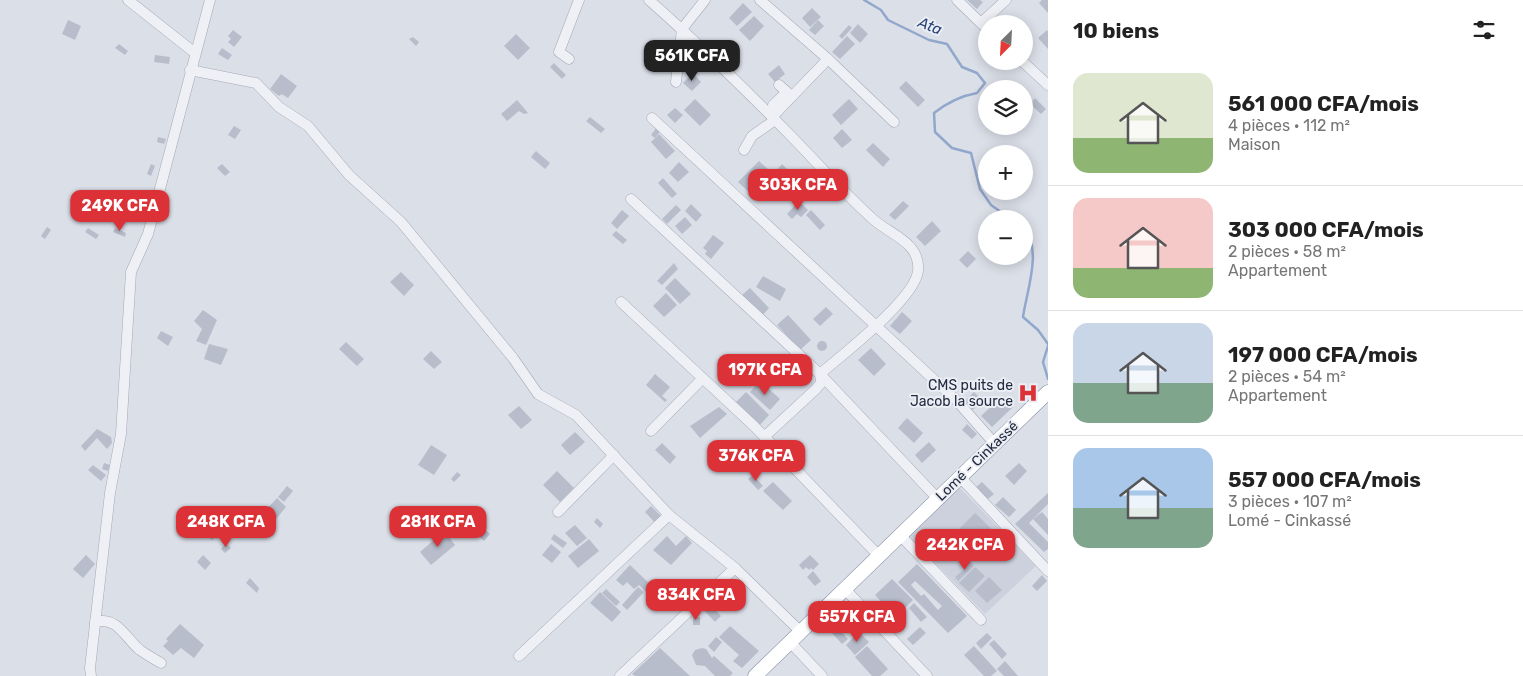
<!DOCTYPE html>
<html lang="fr">
<head>
<meta charset="utf-8">
<style>
  body { margin:0; font-family:Rubik,sans-serif; background:#f2f2f2; color:#222; height:100vh; display:flex; flex-direction:column; font-size:19px; white-space:nowrap }
  * { box-sizing:border-box; margin:0 }
  p { font-size:16px; color:#767676 }
  .icon { flex:none; width:28px; height:28px; fill:none; stroke:currentColor; stroke-width:2; stroke-linecap:round; stroke-linejoin:round }
  .map { position:relative; flex:1; overflow:hidden }
  .drawer { display:flex; flex-direction:column; background:#fff; width:475px }
  .drawer>* { flex:none }
  .needle { width:32px; rotate:204deg }
  .tools { position:absolute; left:978px; top:15px; display:grid; gap:10px }
  .tools a { display:grid; place-items:center; width:55px; height:55px; border-radius:50%; background:#fff; box-shadow:0 2px 12px #0003; font-size:25px }
  .price { position:absolute; translate:-50% -42px; padding:0 11px; border-radius:10px; background:#dc3137; color:#fff; font-size:16px; line-height:32px; filter:drop-shadow(0 1px 2px #0008) }
  .price::after { content:''; position:absolute; left:50%; top:30px; width:15px; height:11px; margin-left:-8px; background:inherit; clip-path:polygon(0 0,100% 0,50% 100%) }
  .price.on { background:#222; color:#fff }
  ul { padding:0; list-style:none }
  li { display:flex; align-items:center; gap:15px; height:125px; padding:0 25px }
  li+li { border-top:1px solid #e0e0e0 }
  li span { display:grid; place-items:center; flex:none; width:140px; height:100px; border-radius:15px; color:#555 }
  li>.icon { margin-inline-start:auto }
  span .icon { width:60px; height:60px; fill:#fffc; stroke-width:1 }
  li b { font-size:21px }
  h2 { display:flex; justify-content:space-between; align-items:center; height:60px; padding:0 25px; font-size:21px }
  main { display:flex; flex:1; min-height:0 }
  .map>svg:first-child { display:block }
  .built { fill:#cdd1dd }
  .lines { fill:none; stroke-linecap:round; stroke-linejoin:round }
  .stream { stroke:#92a7cc; stroke-width:2.5 }
  .building { fill:#b8bdcb; fill-rule:evenodd }
  .minor-casing { stroke:#a4a9b5; stroke-width:11 }
  .highway-casing { stroke:#818aa0; stroke-width:15 }
  .minor { stroke:#eff0f6; stroke-width:10 }
  .highway { stroke:#fff; stroke-width:14 }
  .labels { text-anchor:middle; dominant-baseline:central; stroke-width:4; stroke-linejoin:round; paint-order:stroke }
  .poi-label { font-size:14px; fill:#242b3f; stroke:#ebeef5; text-anchor:end }
  .street-label { font-size:14px; fill:#242b3f; stroke:#ebeef5 }
  .water-label { font-size:15px; font-style:italic; fill:#2a4477; stroke:#ebeef5 }
</style>
</head>
<body>
<main>
<div class="map">
<svg width="1048" height="676" viewBox="0 0 1048 676">
  <rect width="100%" height="100%" fill="#dbdfe8"/>
  <polygon class="built" points="958,486 1036,566 985,614 908,535"/>
  <g class="lines">
    <g class="stream">
      <path d="M 864,0 L 881,10 L 888,20 L 929,40 L 947,44 L 962,67 L 977,73 L 985,83 L 977,93 C 960,96 948,102 934,113 L 935,132 L 952,148 L 971,153 L 980,189 L 991,205 L 1011,219"/>
      <path d="M 1024,230 C 1043,248 1026,294 1023,317 L 1038,330 L 1048,344"/>
      <polyline points="1048,346 1043,362 1048,379"/>
    </g>
  </g>
  <g class="building">
    <polygon points="967,0 980,0 983,2 977,9"/>
    <polygon points="1042,0 1048,0 1048,13 1039,3"/>
    <polygon points="743,3 752,12 737,26 729,18"/>
    <polygon points="812,8 821,17 810,27 802,18"/>
    <polygon points="754,16 764,26 750,41 739,30"/>
    <polygon points="68,20 81,26 75,40 62,34"/>
    <polygon points="818,20 824,26 815,35 809,30"/>
    <polygon points="858,24 868,34 860,43 850,33"/>
    <polygon points="849,25 852,28 842,39 839,36"/>
    <polygon points="233,30 242,37 234,47 228,42 231,39 228,36"/>
    <polygon points="1047,30 1048,32 1048,49 1038,38"/>
    <polygon points="516,34 530,48 518,60 504,46"/>
    <polygon points="847,36 855,44 840,59 832,52"/>
    <polygon points="413,37 419,42 416,46 409,39"/>
    <polygon points="119,44 128,51 125,55 115,48"/>
    <polygon points="222,48 232,55 228,60 218,54"/>
    <polygon points="155,55 170,57 169,64 154,62"/>
    <polygon points="987,61 1001,61 994,68"/>
    <polygon points="554,63 566,75 562,79 550,67"/>
    <polygon points="779,65 785,74 775,82 768,74"/>
    <polygon points="693,73 701,82 692,91 683,83"/>
    <polygon points="281,74 297,86 288,98 282,94 279,96 270,89"/>
    <polygon points="906,81 925,100 918,107 899,88"/>
    <polygon points="1035,98 1046,109 1041,114 1030,104"/>
    <polygon points="695,99 711,115 700,126 684,110"/>
    <polygon points="849,99 858,109 841,125 832,115"/>
    <polygon points="517,100 528,113 524,114 519,111 507,121 501,114"/>
    <polygon points="675,108 683,115 675,123 667,115"/>
    <polygon points="590,117 605,129 601,133 586,121"/>
    <polygon points="234,126 241,130 235,139 228,135"/>
    <polygon points="657,127 661,130 655,138 651,135"/>
    <polygon points="842,129 852,140 842,148 833,138"/>
    <polygon points="659,134 675,151 666,159 651,142"/>
    <polygon points="158,137 166,139 164,144 157,142"/>
    <polygon points="873,143 890,159 883,167 866,150"/>
    <polygon points="536,151 550,163 545,169 531,157"/>
    <polygon points="759,161 770,171 749,192 738,182"/>
    <polygon points="679,162 689,172 678,182 669,173"/>
    <polygon points="151,164 155,166 151,176 147,174"/>
    <polygon points="222,164 230,172 225,176 217,168"/>
    <polygon points="782,164 796,178 788,186 774,173"/>
    <polygon points="663,178 677,194 672,198 658,183"/>
    <polygon points="104,199 117,205 115,208 102,203"/>
    <polygon points="799,201 808,210 801,217 797,214 792,219 787,214"/>
    <polygon points="903,201 909,206 895,220 889,215"/>
    <polygon points="691,204 702,215 696,222 685,211"/>
    <polygon points="676,205 681,210 667,224 662,219"/>
    <polygon points="622,210 629,216 617,229 611,223"/>
    <polygon points="811,210 825,225 820,230 806,215"/>
    <polygon points="685,217 692,225 682,234 675,226"/>
    <polygon points="932,221 941,231 925,246 916,237"/>
    <polygon points="47,227 51,230 45,239 41,236"/>
    <polygon points="88,228 99,235 96,239 85,232"/>
    <polygon points="115,228 126,233 125,237 113,232"/>
    <polygon points="616,231 627,240 623,244 612,235"/>
    <polygon points="713,235 724,243 711,259 705,254 707,251 703,248"/>
    <polygon points="968,251 976,259 967,268 959,260"/>
    <polygon points="674,263 678,269 662,285 657,281"/>
    <polygon points="401,272 414,285 404,296 390,282"/>
    <polygon points="763,276 786,289 780,301 756,287"/>
    <polygon points="675,278 691,294 680,304 665,288"/>
    <polygon points="750,288 769,308 762,316 742,295"/>
    <polygon points="666,293 677,305 664,317 653,306"/>
    <polygon points="826,307 833,314 820,326 813,319"/>
    <polygon points="203,310 217,320 206,345 196,341 202,329 194,321"/>
    <polygon points="902,312 912,321 900,334 890,326"/>
    <polygon points="788,315 811,340 800,350 777,325"/>
    <polygon points="161,331 173,337 168,346 157,338"/>
    <circle cx="822" cy="346" r="5"/>
    <polygon points="346,342 364,359 357,366 339,349"/>
    <polygon points="209,344 228,349 221,365 204,359"/>
    <polygon points="871,348 886,364 874,376 858,360"/>
    <polygon points="431,351 442,362 434,369 423,359"/>
    <polygon points="655,374 670,387 662,396 667,400 665,402 646,385"/>
    <polygon points="760,381 780,399 770,410 750,392"/>
    <polygon points="746,392 769,415 759,426 735,403"/>
    <polygon points="974,392 982,400 973,410 964,402"/>
    <polygon points="1002,396 1013,407 992,427 981,416"/>
    <polygon points="519,406 532,420 521,429 508,415"/>
    <polygon points="719,407 727,414 700,438 690,426"/>
    <polygon points="907,418 923,433 914,443 898,428"/>
    <polygon points="967,424 977,434 972,439 962,430"/>
    <polygon points="97,429 111,437 112,443 107,449 97,438 85,451 81,446"/>
    <polygon points="575,432 585,442 570,455 561,445"/>
    <polygon points="929,442 936,450 922,463 915,455"/>
    <polygon points="662,443 676,457 670,464 655,450"/>
    <polygon points="431,445 447,455 434,475 418,465"/>
    <polygon points="104,463 110,465 108,471 102,469"/>
    <polygon points="1019,463 1027,471 1014,485 1005,476"/>
    <polygon points="93,465 106,475 101,481 88,470"/>
    <polygon points="557,471 574,488 560,502 543,485"/>
    <polygon points="457,472 461,475 454,482 451,479"/>
    <polygon points="753,475 763,486 758,490 748,479"/>
    <polygon points="773,482 792,501 783,510 763,491"/>
    <polygon points="982,482 994,494 988,499 976,487"/>
    <polygon points="287,486 293,491 284,502 278,497"/>
    <polygon points="1048,493 1048,504 1029,523 1048,542 1048,549 1044,552 1015,524"/>
    <polygon points="1003,497 1016,510 1009,517 995,505"/>
    <polygon points="277,498 286,507 276,519 266,510"/>
    <polygon points="651,506 663,518 656,524 645,512"/>
    <polygon points="265,512 274,520 269,525 260,517"/>
    <polygon points="1042,512 1048,519 1048,535 1033,519"/>
    <polygon points="975,513 1002,539 1004,537 1011,543 999,556 994,552 987,559 957,531"/>
    <polygon points="216,515 226,524 212,540 202,531"/>
    <polygon points="597,518 603,524 600,528 594,522"/>
    <polygon points="575,525 587,538 577,546 565,533"/>
    <polygon points="481,526 490,534 484,541 475,533"/>
    <polygon points="444,531 455,545 431,565 420,552"/>
    <polygon points="554,534 567,543 563,548 551,539"/>
    <polygon points="667,536 676,546 686,536 692,543 671,565 653,550"/>
    <polygon points="947,537 965,554 959,561 941,543"/>
    <polygon points="589,539 599,551 578,568 568,556"/>
    <polygon points="226,543 231,548 225,553 221,549"/>
    <polygon points="551,544 561,552 552,563 542,555"/>
    <polygon points="86,555 95,564 83,578 73,569"/>
    <polygon points="203,555 211,563 205,570 197,562"/>
    <polygon points="810,555 819,564 813,570 811,568 809,570 806,567 803,570 799,565"/>
    <polygon points="969,560 974,566 958,581 955,577 968,566 965,563"/>
    <path d="M 917,564 L 967,616 L 948,633 L 898,582 ZM 915,581 L 942,606 L 938,610 L 924,594 L 921,596 L 911,585 Z"/>
    <polygon points="630,565 652,586 646,592 639,585 634,589 627,582 623,586 616,580"/>
    <polygon points="975,567 985,576 969,592 959,583"/>
    <polygon points="813,571 821,581 815,586 807,577"/>
    <polygon points="1042,575 1047,581 1037,591 1032,586"/>
    <polygon points="989,577 1002,590 987,603 975,591"/>
    <polygon points="250,578 259,588 257,593 246,583"/>
    <polygon points="892,579 913,600 896,617 875,595"/>
    <polygon points="638,587 644,592 627,610 622,605"/>
    <polygon points="606,589 620,602 616,606 602,593"/>
    <polygon points="600,592 621,612 612,622 590,603"/>
    <polygon points="705,599 721,616 715,622 699,605"/>
    <polygon points="914,603 927,617 921,622 909,608"/>
    <rect x="693" y="617" width="7" height="8"/>
    <polygon points="180,624 204,645 194,658 181,648 173,655 163,646 168,641 166,639"/>
    <polygon points="730,626 759,651 742,668 733,661 739,655 719,637"/>
    <polygon points="920,627 926,633 913,645 907,639"/>
    <polygon points="838,628 848,639 842,644 832,633"/>
    <polygon points="859,632 869,642 855,655 846,645"/>
    <polygon points="987,633 992,638 981,649 976,643"/>
    <polygon points="716,637 722,642 714,652 708,646"/>
    <polygon points="994,640 1007,654 1002,659 989,644"/>
    <polygon points="867,646 888,669 880,676 872,676 855,657"/>
    <polygon points="974,646 997,671 991,676 984,676 964,655"/>
    <polygon points="660,648 690,676 635,676 632,674"/>
    <polygon points="702,648 706,649 712,658 714,656 733,673 730,676 715,676 705,666 696,665 692,655 695,650"/>
    <polygon points="1005,661 1018,676 1004,676 997,669"/>
  </g>
  <g class="lines">
    <defs>
      <g id="minor">
        <polyline points="128,0 195,53"/>
        <path d="M 649,0 C 699,44 747,91 794,139 C 820,166 846,195 874,220 C 891,235 921,243 918,271 C 915,299 843,354 820,374 L 821,383 L 816,389 L 764,437"/>
        <polyline points="760,0 828,59 894,122"/>
        <polyline points="957,0 986,28"/>
        <polyline points="981,23 1006,0"/>
        <polyline points="569,59 559,52 579,0"/>
        <polyline points="1022,61 1048,85"/>
        <polyline points="190,70 256,83 279,107 308,126 349,175 401,222 513,358 538,394 576,415 669,515 735,568 801,632"/>
        <polyline points="676,82 682,29 705,0"/>
        <polyline points="778,111 773,105 787,92 779,85"/>
        <polyline points="772,117 828,59"/>
        <polyline points="652,118 957,401 995,444"/>
        <polyline points="744,150 752,136 775,120"/>
        <polyline points="631,199 820,374 938,499"/>
        <polyline points="621,302 754,426 879,556"/>
        <polyline points="651,431 701,380"/>
        <polyline points="960,477 1048,571"/>
        <polyline points="558,512 614,455"/>
        <polyline points="900,535 981,620"/>
        <polyline points="845,589 927,676"/>
        <path d="M 95,622 C 118,616 125,638 140,650 C 147,655 154,659 161,663"/>
        <polyline points="790,642 822,676"/>
        <polyline points="519,656 669,515"/>
        <polyline points="91,676 90,668 110,493 121,434 131,272 148,234 210,0"/>
        <polyline points="620,676 735,568"/>
      </g>
      <polyline id="highway" points="755,676 1048,392"/>
    </defs>
    <use href="#minor" class="minor-casing"/>
    <use href="#highway" class="highway-casing"/>
    <use href="#minor" class="minor"/>
    <use href="#highway" class="highway"/>
  </g>
  <defs>
    <symbol id="hospital-bare" viewBox="-9 -9 18 18"><path d="M-5-5h3v3.5h4V-5h3V5h-3V1.5h-4V5h-3Z" fill="#dc3137" stroke="#ebeef5" stroke-width="2.5" paint-order="stroke"/></symbol>
  </defs>
  <g fill-rule="evenodd">
    <use href="#hospital-bare" x="1014" y="379" width="28" height="28"/>
  </g>
  <g class="labels">
    <g class="poi-label">
      <text x="1013" y="385">CMS puits de<tspan x="1013" dy="16">Jacob la source</tspan></text>
    </g>
    <g class="street-label">
      <text transform="translate(977 461) rotate(-44)">Lomé - Cinkassé</text>
    </g>
    <g class="water-label">
      <text transform="translate(930 26) rotate(21)">Ata</text>
    </g>
  </g>
</svg>
<div class="tools">
<a><svg class="needle" viewBox="-14 -14 28 28"><path d="M0-13l5 13h-10z" fill="#e53935"/><path d="M0 13l5-13h-10z" fill="#767676"/></svg></a>
<a><svg class="icon" aria-label="layers" viewBox="0 0 24 24"><path d="M12 4l9 5-9 5-9-5zM3 14l9 5 9-5"/></svg></a>
<a>+</a>
<a>−</a>
</div>
<b class="price on" style="left:692px;top:82px">561K CFA</b>
<b class="price" style="left:798px;top:211px">303K CFA</b>
<b class="price" style="left:120px;top:232px">249K CFA</b>
<b class="price" style="left:765px;top:396px">197K CFA</b>
<b class="price" style="left:756px;top:482px">376K CFA</b>
<b class="price" style="left:226px;top:548px">248K CFA</b>
<b class="price" style="left:438px;top:548px">281K CFA</b>
<b class="price" style="left:965px;top:571px">242K CFA</b>
<b class="price" style="left:696px;top:621px">834K CFA</b>
<b class="price" style="left:857px;top:643px">557K CFA</b>
</div>
<section class="drawer">
<h2>10 biens<svg class="icon" aria-label="filters" viewBox="0 0 24 24"><path d="M4 7h16M4 17h16"/><circle cx="9" cy="7" r="2"/><circle cx="15" cy="17" r="2"/></svg></h2>
<ul>
<li><span style="background:linear-gradient(#dfe7d0 65%,#8fb573 0)"><svg class="icon" aria-label="home" viewBox="0 0 24 24"><path d="M3 11l9-7 9 7M6 9v11h12V9"/></svg></span><div><b>561 000 CFA/mois</b><p>4 pièces · 112 m²</p><p>Maison</p></div></li>
<li><span style="background:linear-gradient(#f6c9c9 70%,#8fb573 0)"><svg class="icon" aria-label="home" viewBox="0 0 24 24"><path d="M3 11l9-7 9 7M6 9v11h12V9"/></svg></span><div><b>303 000 CFA/mois</b><p>2 pièces · 58 m²</p><p>Appartement</p></div></li>
<li><span style="background:linear-gradient(#c9d6e8 60%,#7fa58c 0)"><svg class="icon" aria-label="home" viewBox="0 0 24 24"><path d="M3 11l9-7 9 7M6 9v11h12V9"/></svg></span><div><b>197 000 CFA/mois</b><p>2 pièces · 54 m²</p><p>Appartement</p></div></li>
<li><span style="background:linear-gradient(#a9c7e8 60%,#7fa58c 0)"><svg class="icon" aria-label="home" viewBox="0 0 24 24"><path d="M3 11l9-7 9 7M6 9v11h12V9"/></svg></span><div><b>557 000 CFA/mois</b><p>3 pièces · 107 m²</p><p>Lomé - Cinkassé</p></div></li>
</ul>
</section>
</main>
</body>
</html>
